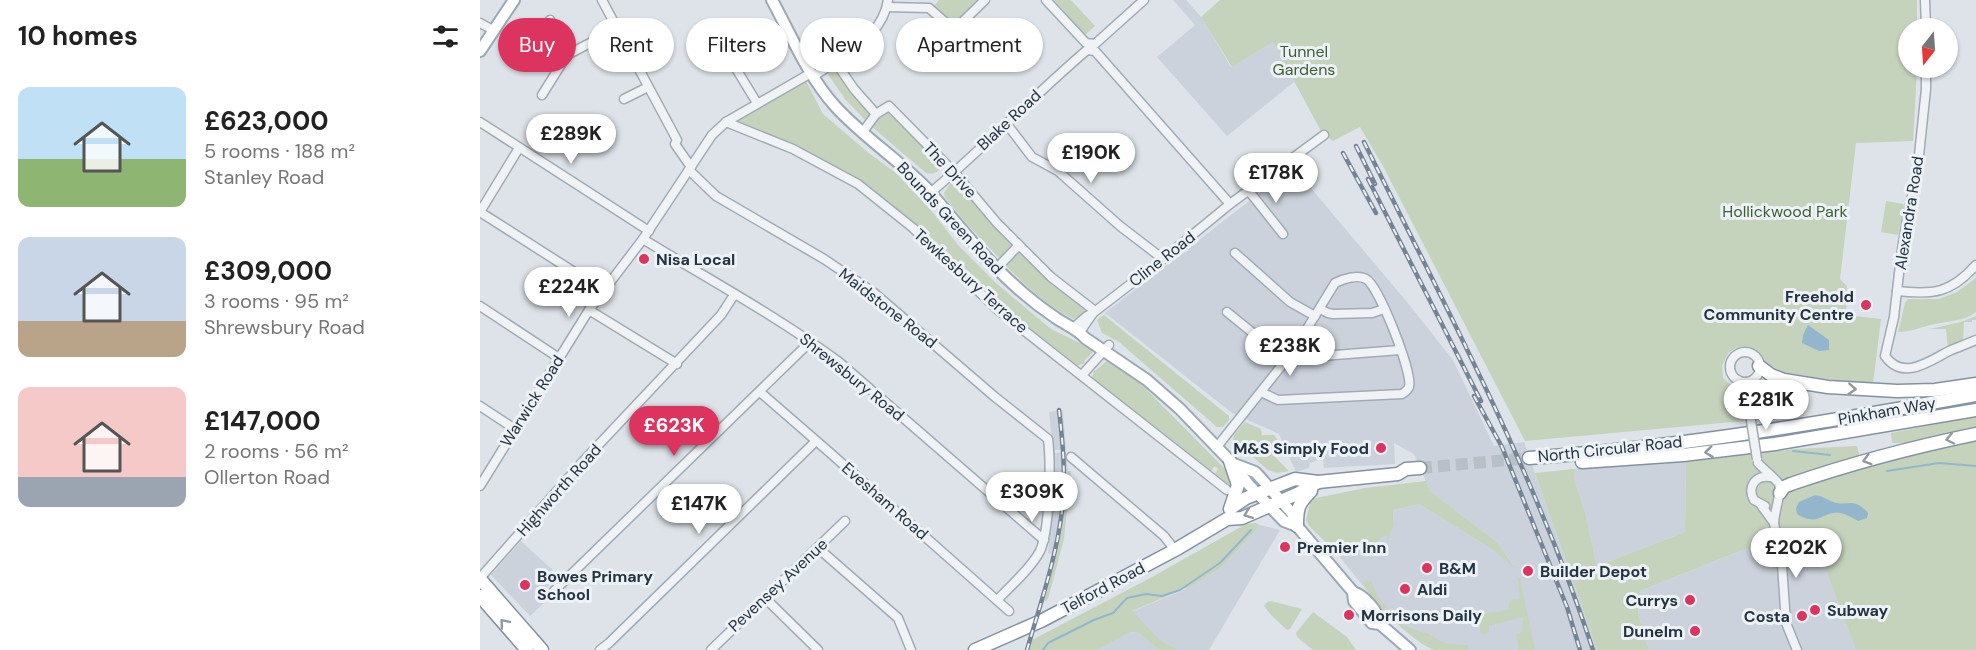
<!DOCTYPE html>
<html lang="en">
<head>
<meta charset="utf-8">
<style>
  body { margin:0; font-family:"DM Sans",sans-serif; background:#f6f6f6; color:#222; height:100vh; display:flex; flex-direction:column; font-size:22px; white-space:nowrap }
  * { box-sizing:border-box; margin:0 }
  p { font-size:20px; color:#767676 }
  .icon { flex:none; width:33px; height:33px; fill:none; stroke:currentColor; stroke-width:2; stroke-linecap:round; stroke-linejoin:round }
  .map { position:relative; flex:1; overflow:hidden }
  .drawer { display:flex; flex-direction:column; background:#fff; width:480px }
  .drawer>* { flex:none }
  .hud { position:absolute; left:18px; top:18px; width:570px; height:54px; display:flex; gap:12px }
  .needle { width:39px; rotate:197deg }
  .tools { position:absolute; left:1418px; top:18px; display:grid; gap:12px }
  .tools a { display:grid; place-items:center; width:60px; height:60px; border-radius:50%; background:#fff; box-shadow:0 2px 4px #0004; font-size:30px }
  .price { position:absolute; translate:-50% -51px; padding:0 14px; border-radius:21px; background:#fff; color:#222; font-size:20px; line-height:39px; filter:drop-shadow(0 2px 3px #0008) }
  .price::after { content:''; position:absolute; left:50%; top:36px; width:18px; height:14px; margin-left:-9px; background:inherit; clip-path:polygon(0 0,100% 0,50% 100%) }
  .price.current { background:#dc335f; color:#fff }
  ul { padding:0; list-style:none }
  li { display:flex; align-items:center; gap:18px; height:150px; padding:0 18px }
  li span { display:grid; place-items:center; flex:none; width:168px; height:120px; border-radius:12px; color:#555 }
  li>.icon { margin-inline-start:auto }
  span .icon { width:72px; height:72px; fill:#fffc; stroke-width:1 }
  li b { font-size:26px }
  h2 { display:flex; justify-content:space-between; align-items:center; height:72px; padding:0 18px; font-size:26px }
  .pill { padding:0 21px; border-radius:27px; background:#fff; box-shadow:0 2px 4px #0004; font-size:21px; line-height:54px }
  .pill.current { background:#dc335f; color:#fff }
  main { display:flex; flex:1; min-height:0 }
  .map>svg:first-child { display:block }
  .built { fill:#cbd2db }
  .green { fill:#c5d3bd }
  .water { fill:#94b6cd }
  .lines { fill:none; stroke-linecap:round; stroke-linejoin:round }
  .stream { stroke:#94b6cd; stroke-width:2 }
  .highway-tunnel { stroke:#b8c0c7; stroke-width:12; stroke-dasharray:12 6; stroke-linecap:butt }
  .minor-casing { stroke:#a2aab3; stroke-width:11 }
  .major-casing { stroke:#9ba8b6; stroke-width:14 }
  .highway-casing { stroke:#8392a1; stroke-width:15 }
  .minor { stroke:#f0f3f6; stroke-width:8 }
  .major { stroke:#fff; stroke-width:10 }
  .highway { stroke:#fff; stroke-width:12 }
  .rail-casing { stroke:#758494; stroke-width:4.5 }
  .rail { stroke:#ecf2f6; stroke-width:2; stroke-dasharray:7; stroke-linecap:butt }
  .minor-bridge-casing { stroke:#a2aab3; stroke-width:11; stroke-linecap:butt }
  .minor-bridge { stroke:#f0f3f6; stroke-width:8 }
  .oneway { stroke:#9298a0 }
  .poi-dot { fill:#dc335f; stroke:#ecf2f6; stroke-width:2 }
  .labels { text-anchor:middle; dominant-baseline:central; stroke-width:6; stroke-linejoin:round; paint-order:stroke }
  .park-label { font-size:16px; fill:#3e5e31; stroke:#ecf2f6 }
  .street-label { font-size:16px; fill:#253241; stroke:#ecf2f6 }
  .poi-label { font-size:16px; font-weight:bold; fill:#253241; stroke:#ecf2f6; text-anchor:start }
</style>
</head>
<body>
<main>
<section class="drawer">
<h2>10 homes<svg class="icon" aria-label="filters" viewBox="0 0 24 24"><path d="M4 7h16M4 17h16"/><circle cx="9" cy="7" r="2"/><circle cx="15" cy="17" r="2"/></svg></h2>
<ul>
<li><span style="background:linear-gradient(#bfe0f5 60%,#8fb573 0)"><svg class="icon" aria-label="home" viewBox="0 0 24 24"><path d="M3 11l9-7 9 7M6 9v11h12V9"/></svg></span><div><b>£623,000</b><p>5 rooms · 188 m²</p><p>Stanley Road</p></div></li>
<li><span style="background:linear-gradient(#c9d6e8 70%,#b9a48a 0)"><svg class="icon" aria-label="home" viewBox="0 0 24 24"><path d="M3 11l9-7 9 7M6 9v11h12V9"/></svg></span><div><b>£309,000</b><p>3 rooms · 95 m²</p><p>Shrewsbury Road</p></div></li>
<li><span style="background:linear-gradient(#f6c9c9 75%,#9aa5b1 0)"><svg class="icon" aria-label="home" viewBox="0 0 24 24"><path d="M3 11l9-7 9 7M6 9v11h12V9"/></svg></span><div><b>£147,000</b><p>2 rooms · 56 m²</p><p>Ollerton Road</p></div></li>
</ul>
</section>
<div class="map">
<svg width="1496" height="650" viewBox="0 0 1496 650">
  <rect width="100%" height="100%" fill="#dde3e9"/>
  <g class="built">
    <polygon points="693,0 706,0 721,17 751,67 793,42 814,82 747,136 677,57 715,25"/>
    <polygon points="813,167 927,302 973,360 1014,446 1044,442 1117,650 955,650 945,645 904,612 855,551 865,542 892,546 905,534 908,538 914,525 913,510 939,504 1013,550 1034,566 1017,542 950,491 934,454 914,443 915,464 844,468 843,460 838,460 830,463 829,468 816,472 799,434 752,413 625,313"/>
    <polygon points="583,410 586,450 573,450 569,412"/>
    <polygon points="586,452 588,471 585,511 577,555 568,553 574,491 573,453"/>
    <polygon points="1206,462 1205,532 1117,566 1105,512 1094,478 1094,469"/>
    <polygon points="780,525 800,530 729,650 699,650 680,640 651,612 704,590 742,567"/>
    <polygon points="41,541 79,576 60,594 66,601 50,616 11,575"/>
    <polygon points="1313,543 1326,543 1337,548 1376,650 1169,650 1158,613 1160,591 1260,551 1279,547 1305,551"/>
    <polygon points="649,632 659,633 679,650 617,650"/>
  </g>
  <g class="green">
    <polygon points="459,0 498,0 472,25 453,7"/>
    <polygon points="574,0 591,0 615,26 605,35"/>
    <polygon points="740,0 1437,0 1437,28 1428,28 1428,68 1437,68 1433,141 1376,143 1360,279 1367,286 1366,315 1401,319 1393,384 1346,379 1302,372 1283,361 1270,349 1257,347 1248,353 1242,366 1243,378 1253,387 1255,397 1263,402 1264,421 1045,441 903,166 880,127 853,141 842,133 793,42 752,67 721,17"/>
    <polygon points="356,68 392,114 386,121 365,99 347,73"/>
    <path d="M 325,79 L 343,114 L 390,154 L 416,173 L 450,209 L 478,245 L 516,283 L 571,329 L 612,349 L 612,353 L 604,361 L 605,363 L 597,366 C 563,340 529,315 498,286 C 477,266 458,245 436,226 C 383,179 323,144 256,122 Z"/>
    <path d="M 406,111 L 463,165 C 458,172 455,175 446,173 L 391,126 Z"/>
    <polygon points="474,178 533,245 520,259 485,222 465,197 464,193"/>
    <polygon points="1406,201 1423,204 1424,206 1418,235 1401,232"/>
    <path d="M 540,252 L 606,308 L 602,315 L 593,319 C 568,307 545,285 525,265 Z"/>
    <path d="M 1496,278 L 1496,312 C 1483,322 1466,321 1450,325 C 1439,328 1430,332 1418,332 L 1425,303 L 1428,299 L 1459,299 L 1477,292 Z"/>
    <polygon points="624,315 749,416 749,420 743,427 737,427 639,342 622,333 617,320"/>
    <polygon points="1496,316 1496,320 1492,320 1492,322 1484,322 1483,342 1468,350 1466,329 1450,329 1481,322"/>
    <polygon points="628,360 652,375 747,471 753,480 752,487 735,474 738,469 735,466 731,471 612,378 614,370 615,371"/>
    <polygon points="1496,416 1496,428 1429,443 1412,443 1411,433"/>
    <polygon points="765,422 781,429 782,435 794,435 802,446 794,456 809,471 797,473 788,470 753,440 754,435"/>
    <polygon points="1496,436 1496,650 1376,650 1337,548 1326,543 1313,543 1305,551 1279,547 1260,551 1160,591 1158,613 1169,650 1117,650 1055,473 1094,469 1094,478 1105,512 1117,566 1205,532 1206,462 1314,449 1377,446 1383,468"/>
    <path d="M 588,471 L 591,471 L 584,539 L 568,599 L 564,602 C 576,561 586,516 588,471 Z"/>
    <polygon points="946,481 950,491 1017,542 1035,568 1013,550 939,504 913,510 914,525 908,539 905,535 892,546 875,549 865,542 855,551 829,526 826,520 831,499 885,488"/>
    <polygon points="775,523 780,525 742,567 711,586 652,611 680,640 699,650 679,650 659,633 650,632 617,650 549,650 552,640 672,577 766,524"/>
    <path d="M 1038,577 L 1040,578 L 1055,650 L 1039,650 L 1036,634 L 1042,632 L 1043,617 C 1031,619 1021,624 1009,625 L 1009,632 L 1004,635 L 1000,632 L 1001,615 L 1006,613 L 1028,610 L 1030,601 L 1040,599 Z"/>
    <path d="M 891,581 L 897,596 L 922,624 L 940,632 L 947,633 L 960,641 L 969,644 L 988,645 L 989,650 C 979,650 965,650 955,650 C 938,646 887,599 883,582 Z"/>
    <polygon points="791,601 822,609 810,629 807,630 791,615 784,606 787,602"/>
    <polygon points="833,612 867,637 876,650 833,650 817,637 816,633"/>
  </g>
  <g class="water">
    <polygon points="1328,325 1349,340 1349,350 1339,351 1322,343 1323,335"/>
    <path d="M 1335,495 C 1342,496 1346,499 1353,502 C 1368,507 1373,496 1388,513 L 1387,518 L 1378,521 C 1373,518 1366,514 1360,513 C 1343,510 1339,528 1317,514 L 1316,508 L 1319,502 Z"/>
  </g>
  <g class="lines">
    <g class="stream">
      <polyline points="1313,451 1350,455"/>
      <polyline points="1407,471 1459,463 1496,466"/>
      <polyline points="563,650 568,643 614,620 633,613 647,598 666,594 682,596 700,590 740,563 771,530"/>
    </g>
    <polyline class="highway-tunnel" points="940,468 1049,458"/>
    <defs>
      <g id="minor">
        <polyline points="122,0 197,140 195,144 211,167"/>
        <polyline points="566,0 606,43 615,44 664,0"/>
        <polyline points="1445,0 1446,28"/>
        <polyline points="407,7 449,8 474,30 505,0"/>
        <polyline points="70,20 87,55"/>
        <polyline points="0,23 13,30"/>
        <polyline points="335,32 374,89 396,114"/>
        <polyline points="32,46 42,49 75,30"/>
        <path d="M 362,58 C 383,43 404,27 408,0"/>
        <polyline points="252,62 277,103"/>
        <path d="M 1446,68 L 1446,89 L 1437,174 L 1427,219 L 1421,256 L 1414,317 L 1405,356 C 1423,381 1448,362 1469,351 C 1478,347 1487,344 1496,340"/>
        <polyline points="334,76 355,62"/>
        <polyline points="62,95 87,55 137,29"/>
        <polyline points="144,99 168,87"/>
        <polyline points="0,122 169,231"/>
        <polyline points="246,122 313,149 378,184 433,228 518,310 747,490"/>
        <polyline points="526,123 552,157 578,171 640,226 683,259"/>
        <polyline points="382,133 396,114 409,106 474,172 517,223 571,277 615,311"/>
        <path d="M 209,170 L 236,196 L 344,259 L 393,292 L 515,397 L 568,439 C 571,463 570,529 560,551 C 552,567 530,587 517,600"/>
        <polyline points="769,191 803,234"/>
        <path d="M 450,193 C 504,148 553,96 607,50 L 615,51 L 750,204"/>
        <polyline points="0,212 124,291"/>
        <polyline points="0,212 39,148"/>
        <path d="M 163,239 C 228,279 297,316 359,362 L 564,540"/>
        <polyline points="755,253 810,302 835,316"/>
        <polyline points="517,268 539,245"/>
        <path d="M 1417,291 C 1454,295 1471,293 1496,265"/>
        <polyline points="0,306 79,358"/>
        <polyline points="840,309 848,313 853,314 892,313 904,309"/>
        <polyline points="109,310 197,364"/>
        <polyline points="747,312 806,360"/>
        <polyline points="593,328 607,316 613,313 683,259 750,204 844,135"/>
        <polyline points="600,332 613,313"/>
        <polyline points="814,350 822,356 829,357 920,350"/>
        <circle cx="1265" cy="367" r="15"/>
        <polyline points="602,375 629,345"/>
        <polyline points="1258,380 1268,398 1269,408"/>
        <polyline points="280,392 348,451 529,611"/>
        <polyline points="0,406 35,429"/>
        <path d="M 736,448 L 814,350 L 855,283 C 863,279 878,274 886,279 C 899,286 933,373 929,387 C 928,390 925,392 922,394 L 798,400 L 781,392"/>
        <polyline points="591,457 684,536 695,550"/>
        <path d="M 1278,463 C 1283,469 1296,479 1299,484 C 1302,491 1294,513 1294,523 L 1281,505"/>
        <polyline points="0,486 109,310 163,239 232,135 246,122 331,73"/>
        <path d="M 1285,506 L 1274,500 C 1267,487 1275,475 1290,477"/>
        <polyline points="1294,523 1302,565 1306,623 1317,650"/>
        <polyline points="338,548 418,618 431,650"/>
        <polyline points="0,578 108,456 241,315 254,295"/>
        <polyline points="74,591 331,341"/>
        <polyline points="285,598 338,650"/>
        <polyline points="120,650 129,643 336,441"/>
        <polyline points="231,650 365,521"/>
      </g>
      <g id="major">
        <path d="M 292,0 C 311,35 328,76 355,106 C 384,138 421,161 450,192 C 477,223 502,256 533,284 C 546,296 561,308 576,318 C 586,325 598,329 605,338 L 667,380 L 700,409 L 753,464 L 769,485 L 804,521 L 817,526"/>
        <polyline points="0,51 34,0"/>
        <polyline points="754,464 775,472 778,475 812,513 817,526 873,592 874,601 892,623 900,624 930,650"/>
        <path d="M 873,592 C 884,595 899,612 900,624"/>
      </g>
      <g id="highway">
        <polyline points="1279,366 1291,375 1304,380 1348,387 1417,391 1455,390 1496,384"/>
        <path d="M 1049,458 C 1199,447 1348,422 1496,395"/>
        <polyline points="1102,462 1203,455 1295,444 1496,410"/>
        <path d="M 1300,493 L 1304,487 L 1311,484 C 1372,463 1433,447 1496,434"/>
        <polyline points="751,508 766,498 815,479 838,482 918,474 926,469 940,468"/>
        <polyline points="750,509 758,485 750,461"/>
        <path d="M 817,526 C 817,508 818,504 831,491"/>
        <polyline points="0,579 62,650"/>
        <polyline points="0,596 47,650"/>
        <polyline points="495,650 561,621 601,600 695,550 747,519 762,518 819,493 838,482"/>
      </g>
    </defs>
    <use href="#minor" class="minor-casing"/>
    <use href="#major" class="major-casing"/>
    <use href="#highway" class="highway-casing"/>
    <use href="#minor" class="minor"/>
    <use href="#major" class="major"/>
    <use href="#highway" class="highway"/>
    <defs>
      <g id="rail">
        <path d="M 884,142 C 966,308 1055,473 1113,650"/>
        <polyline points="876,146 895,184"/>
        <polyline points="863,153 896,213"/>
        <polyline points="888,179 1001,401"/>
        <polyline points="994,396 1022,447 1087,607 1100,650"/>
        <path d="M 547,650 C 560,605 576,559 582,511 C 586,477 583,444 579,410"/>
      </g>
    </defs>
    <use href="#rail" class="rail-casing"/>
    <use href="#rail" class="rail"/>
    <defs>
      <polyline id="minor-bridge" points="1269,408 1277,459"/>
    </defs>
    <use href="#minor-bridge" class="minor-bridge-casing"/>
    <use href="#minor-bridge" class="minor-bridge"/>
  </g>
  <defs><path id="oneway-chevron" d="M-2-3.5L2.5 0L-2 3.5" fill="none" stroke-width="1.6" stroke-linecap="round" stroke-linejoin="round" transform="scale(1.5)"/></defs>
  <g class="oneway">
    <use href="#oneway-chevron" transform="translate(1372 389) rotate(4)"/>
    <use href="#oneway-chevron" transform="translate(1470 439) rotate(168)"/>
    <use href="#oneway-chevron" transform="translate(1229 452) rotate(173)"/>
    <use href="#oneway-chevron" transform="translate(1387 460) rotate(164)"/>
    <use href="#oneway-chevron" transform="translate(768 514) rotate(159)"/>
    <use href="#oneway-chevron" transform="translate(24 623) rotate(-130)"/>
  </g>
  <g class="poi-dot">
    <circle cx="164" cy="259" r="6"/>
    <circle cx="1386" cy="305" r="6"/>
    <circle cx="901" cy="448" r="6"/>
    <circle cx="805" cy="547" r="6"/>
    <circle cx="947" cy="568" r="6"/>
    <circle cx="1048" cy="571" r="6"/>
    <circle cx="45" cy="585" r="6"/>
    <circle cx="925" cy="589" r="6"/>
    <circle cx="1210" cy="600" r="6"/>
    <circle cx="1335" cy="610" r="6"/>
    <circle cx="869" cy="615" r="6"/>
    <circle cx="1322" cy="616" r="6"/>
    <circle cx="1215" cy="631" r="6"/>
  </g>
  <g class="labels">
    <g class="park-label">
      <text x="824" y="51">Tunnel<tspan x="824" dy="18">Gardens</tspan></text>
      <text x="1305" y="211">Hollickwood Park</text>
    </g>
    <g class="street-label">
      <text transform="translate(529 120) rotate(-43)">Blake Road</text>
      <text transform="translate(470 170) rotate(47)">The Drive</text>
      <text transform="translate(1429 213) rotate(-81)">Alexandra Road</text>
      <text transform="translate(470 218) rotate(47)">Bounds Green Road</text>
      <text transform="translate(682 259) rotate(-38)">Cline Road</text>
      <text transform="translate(491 281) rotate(42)">Tewkesbury Terrace</text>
      <text transform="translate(408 308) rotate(38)">Maidstone Road</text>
      <text transform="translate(372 377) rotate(39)">Shrewsbury Road</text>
      <text transform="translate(52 401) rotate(-58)">Warwick Road</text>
      <text transform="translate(1407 411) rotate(-10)">Pinkham Way</text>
      <text transform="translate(1130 449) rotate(-6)">North Circular Road</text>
      <text transform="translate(79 490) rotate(-48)">Highworth Road</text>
      <text transform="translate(405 501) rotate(41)">Evesham Road</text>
      <text transform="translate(298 585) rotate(-43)">Pevensey Avenue</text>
      <text transform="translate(623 588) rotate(-28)">Telford Road</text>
    </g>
    <g class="poi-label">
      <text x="176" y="259">Nisa Local</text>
      <text x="1374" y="296" text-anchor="end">Freehold<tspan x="1374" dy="18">Community Centre</tspan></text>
      <text x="889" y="448" text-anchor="end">M&amp;S Simply Food</text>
      <text x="817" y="547">Premier Inn</text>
      <text x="959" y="568">B&amp;M</text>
      <text x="1060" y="571">Builder Depot</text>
      <text x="57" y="576">Bowes Primary<tspan x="57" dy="18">School</tspan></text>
      <text x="937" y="589">Aldi</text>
      <text x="1198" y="600" text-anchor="end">Currys</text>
      <text x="1347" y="610">Subway</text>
      <text x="881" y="615">Morrisons Daily</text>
      <text x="1310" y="616" text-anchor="end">Costa</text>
      <text x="1203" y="631" text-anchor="end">Dunelm</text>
    </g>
  </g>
</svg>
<div class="tools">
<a><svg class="needle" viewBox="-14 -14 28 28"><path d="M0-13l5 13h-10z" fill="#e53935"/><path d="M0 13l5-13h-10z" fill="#767676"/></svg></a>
</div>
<b class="price" style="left:91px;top:165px">£289K</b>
<b class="price" style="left:611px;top:184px">£190K</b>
<b class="price" style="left:796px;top:204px">£178K</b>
<b class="price" style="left:89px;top:318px">£224K</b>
<b class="price" style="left:810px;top:377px">£238K</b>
<b class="price" style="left:1286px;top:431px">£281K</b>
<b class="price current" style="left:194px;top:457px">£623K</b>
<b class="price" style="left:552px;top:523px">£309K</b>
<b class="price" style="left:219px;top:535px">£147K</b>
<b class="price" style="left:1316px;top:579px">£202K</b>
<div class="hud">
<a class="pill current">Buy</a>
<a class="pill">Rent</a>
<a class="pill">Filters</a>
<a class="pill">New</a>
<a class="pill">Apartment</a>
</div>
</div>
</main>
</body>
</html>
